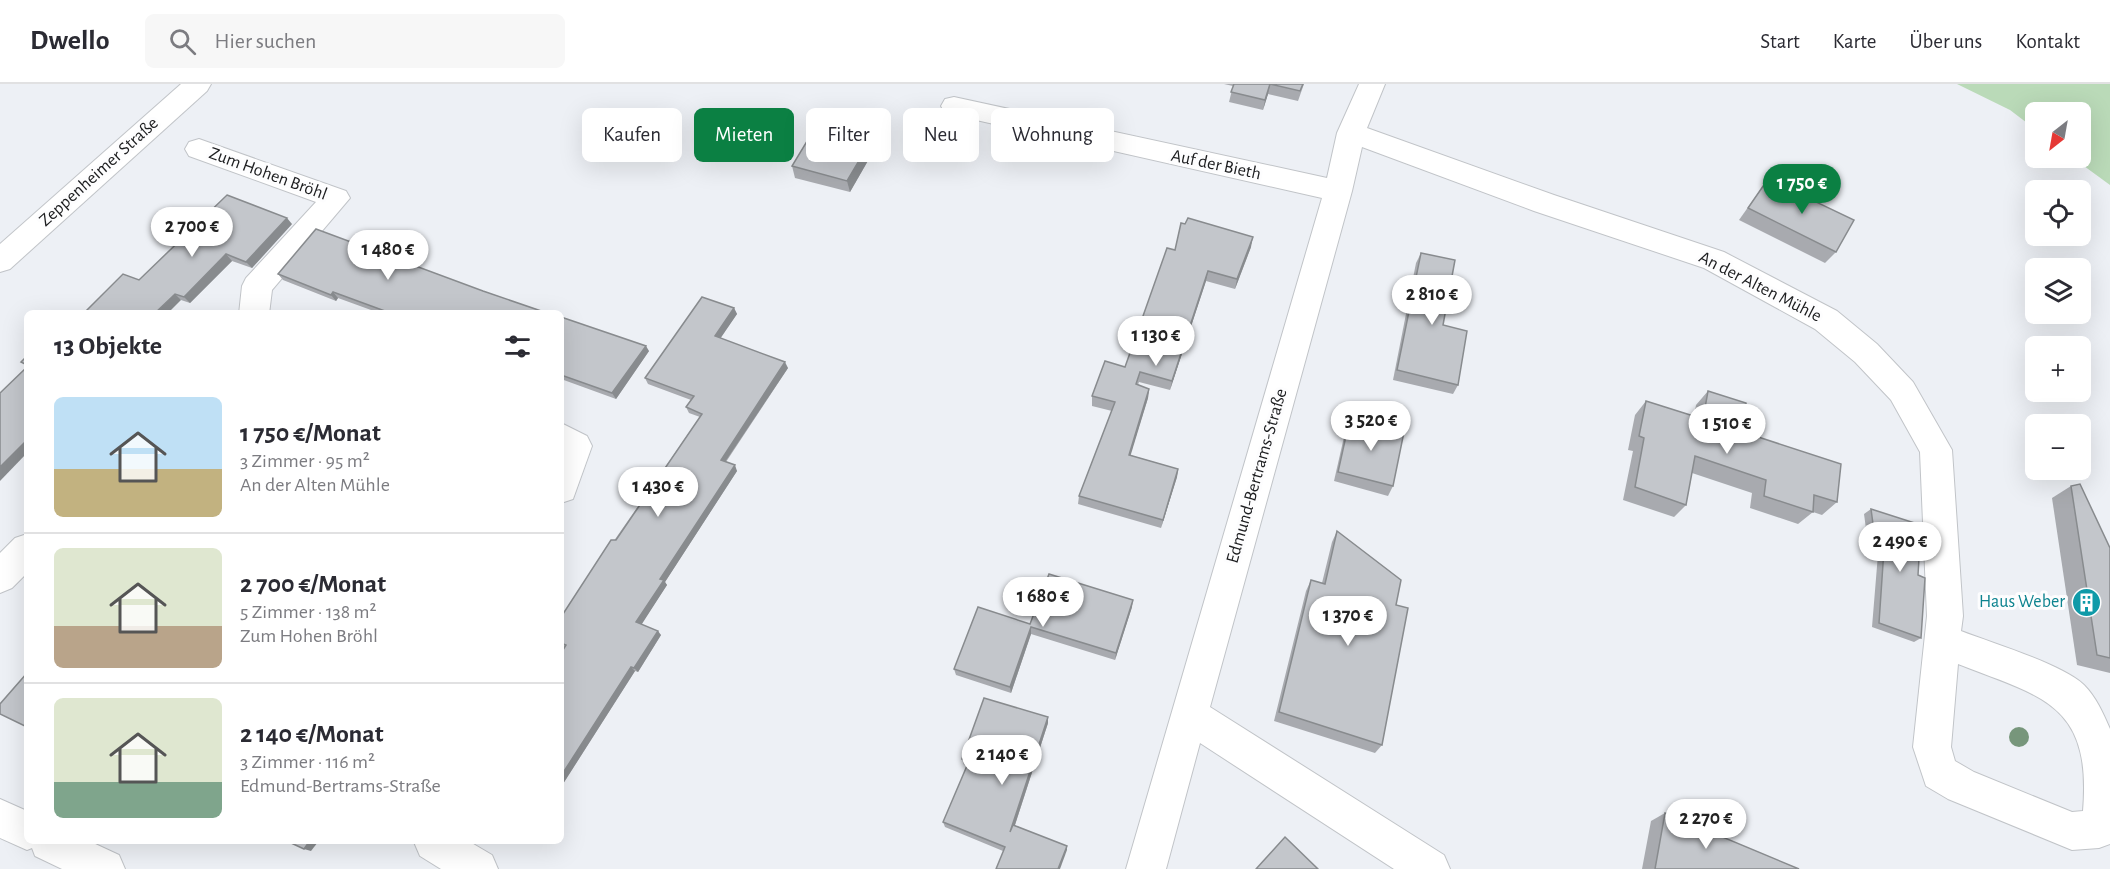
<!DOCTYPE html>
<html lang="de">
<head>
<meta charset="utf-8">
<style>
  body { margin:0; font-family:"Alegreya Sans",sans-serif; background:#f7f7f7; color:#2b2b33; height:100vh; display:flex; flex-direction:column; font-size:22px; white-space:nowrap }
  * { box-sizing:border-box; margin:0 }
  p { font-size:20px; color:#7c7c81 }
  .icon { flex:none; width:33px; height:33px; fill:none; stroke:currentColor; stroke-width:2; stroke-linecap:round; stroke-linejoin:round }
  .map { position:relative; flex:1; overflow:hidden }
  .drawer { position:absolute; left:24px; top:226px; width:540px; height:534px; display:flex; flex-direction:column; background:#fff; border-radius:9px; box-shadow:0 6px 24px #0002 }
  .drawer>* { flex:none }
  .top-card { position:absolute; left:582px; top:24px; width:570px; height:54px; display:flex; gap:12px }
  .needle { width:39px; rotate:211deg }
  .tools { position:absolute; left:2025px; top:18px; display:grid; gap:12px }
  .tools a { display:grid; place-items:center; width:66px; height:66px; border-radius:9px; background:#fff; box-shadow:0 6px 24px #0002; font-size:30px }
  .price { position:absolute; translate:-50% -51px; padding:0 14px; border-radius:21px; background:#fff; color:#222; font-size:20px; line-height:39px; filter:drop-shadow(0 2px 3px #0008) }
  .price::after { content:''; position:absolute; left:50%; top:36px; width:18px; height:14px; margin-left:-9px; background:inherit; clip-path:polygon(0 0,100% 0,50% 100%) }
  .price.selected { background:#0b8043; color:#fff }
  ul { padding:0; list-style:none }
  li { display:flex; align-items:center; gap:18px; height:150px; padding:0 30px }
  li+li { border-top:2px solid #e1e1e2 }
  li span { display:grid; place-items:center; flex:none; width:168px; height:120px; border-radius:9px; color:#555 }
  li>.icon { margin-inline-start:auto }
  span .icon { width:72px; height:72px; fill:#fffc; stroke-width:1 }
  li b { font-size:26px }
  h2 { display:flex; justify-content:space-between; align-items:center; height:72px; padding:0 30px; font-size:26px }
  .chip { padding:0 21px; border-radius:9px; background:#fff; box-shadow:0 6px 24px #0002; font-size:21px; line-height:54px }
  .chip.selected { background:#0b8043; color:#fff }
  header { display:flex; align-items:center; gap:36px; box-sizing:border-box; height:84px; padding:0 30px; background:#fff; border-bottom:2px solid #e1e1e2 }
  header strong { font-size:28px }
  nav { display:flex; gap:33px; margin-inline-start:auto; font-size:21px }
  .search { width:420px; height:54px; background:#f7f7f7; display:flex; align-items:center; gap:15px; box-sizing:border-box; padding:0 21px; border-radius:9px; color:#7c7c81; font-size:22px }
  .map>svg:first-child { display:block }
  .green { fill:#badab8 }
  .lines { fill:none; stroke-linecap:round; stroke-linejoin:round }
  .minor-casing { stroke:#c1c4c8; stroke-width:2 }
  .minor { fill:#fff; fill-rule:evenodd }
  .tree { fill:#77967b }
  .wall { fill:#a8aaaf }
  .shaded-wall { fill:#888b8e }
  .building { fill:#c3c6cb; stroke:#888b8e; stroke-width:1.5 }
  .labels { text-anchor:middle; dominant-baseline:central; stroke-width:6; stroke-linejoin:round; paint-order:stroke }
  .street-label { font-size:18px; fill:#1c1d1f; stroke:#fdfdfe }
  .culture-label { font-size:18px; fill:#0d838f; stroke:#fdfdfe; text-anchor:end }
</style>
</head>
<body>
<header>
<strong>Dwello</strong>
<div class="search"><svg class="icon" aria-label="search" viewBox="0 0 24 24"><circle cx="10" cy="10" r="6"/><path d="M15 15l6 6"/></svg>Hier suchen</div>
<nav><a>Start</a><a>Karte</a><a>Über uns</a><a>Kontakt</a></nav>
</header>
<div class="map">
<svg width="2110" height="785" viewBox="0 0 2110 785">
  <rect width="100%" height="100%" fill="#edf0f5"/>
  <polygon class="green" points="1957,0 2110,0 2110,101 2073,74 2080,74 2080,28 2036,28 2035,45 2010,26"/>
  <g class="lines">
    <defs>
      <g id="minor">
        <polygon points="181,0 211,0 207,7 10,185 0,188 0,160"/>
        <path d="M 1359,0 L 1385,0 L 1367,44 L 1554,111 L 1724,168 L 1837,227 L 1877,260 L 1913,298 L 1952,366 L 1963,532 L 1961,547 C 1992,559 2062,580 2084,601 C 2096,613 2103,629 2110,645 L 2110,760 L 2099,764 L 2072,766 L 1948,715 L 1926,702 L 1913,663 L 1927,532 L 1920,368 L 1891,316 L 1855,278 L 1815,245 L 1704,184 L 1534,127 L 1362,63 L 1352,107 L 1210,623 L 1444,771 L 1450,785 L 1394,785 L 1200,659 L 1166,785 L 1126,785 L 1322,114 L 954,31 L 945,29 L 941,22 L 945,15 L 954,13 L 1327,94 L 1337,49 ZM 1958,580 C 2042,613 2092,619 2083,727 L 2072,728 L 1974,688 L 1955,677 L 1951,663 Z"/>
        <polygon points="199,55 346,107 350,114 272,206 269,230 239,230 242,202 246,194 316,118 189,72 185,65 189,58"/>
        <polygon points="561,339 587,352 592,362 573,415 561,419"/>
        <polygon points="27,450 27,489 12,504 0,509 0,469 15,454"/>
        <polygon points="0,715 27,727 27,758 91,758 119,771 125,785 62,785 35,772 32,764 27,766 0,754"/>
        <polygon points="414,758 470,758 492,771 498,785 441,785 420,772"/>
      </g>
    </defs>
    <use href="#minor" class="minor-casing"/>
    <use href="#minor" class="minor"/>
  </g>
  <circle class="tree" cx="2019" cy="653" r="10"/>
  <g class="wall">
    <polygon points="1224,0 1304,0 1298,17 1268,10 1263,26 1229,18 1233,2"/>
    <polygon points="879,43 881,54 850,108 795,94 792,82"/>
    <polygon points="1768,95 1836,168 1825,179 1739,136"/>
    <polygon points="292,140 252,184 232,177 190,219 181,216 139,196"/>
    <polygon points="1251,163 1235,205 1206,197 1170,306 1139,298 1138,301 1149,305 1148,314 1130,371 1178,385 1177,393 1161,444 1078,420 1079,412 1112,327 1092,322 1092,312 1125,283 1175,166"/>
    <polygon points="1421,169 1443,241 1458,301 1453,310 1393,296 1416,179"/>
    <polygon points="278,190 483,207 550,230 382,230 338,214 336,217 283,196"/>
    <polygon points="734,224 737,230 720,254 788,284 726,378 737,387 665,498 667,501 641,540 661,551 638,588 635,587 561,703 561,569 565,563 561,562 561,533 700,333 689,329 686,323 691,316 648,300 645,294"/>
    <polygon points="561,233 649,267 616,315 561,295"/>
    <polygon points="1708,307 1746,349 1837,418 1822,431 1813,428 1798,440 1750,424 1752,409 1692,389 1686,421 1674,433 1623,416 1633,367 1628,366 1635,331 1646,317 1694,332 1696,321"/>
    <polygon points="1350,334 1393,402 1388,412 1334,397 1346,344"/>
    <polygon points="2071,402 2110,464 2110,589 2077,581 2052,414"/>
    <polygon points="1871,425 1918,491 1921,554 1914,558 1872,543 1878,470 1869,467 1864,430"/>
    <polygon points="1337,447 1396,521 1382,661 1375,669 1274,637 1306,507 1311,496 1322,499 1332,458"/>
    <polygon points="1132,523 1115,576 1031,550 1011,609 956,591 954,585 1030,540"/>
    <polygon points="1048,639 1015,741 1067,766 1003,767 945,743 943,738 967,682 964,681 962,675"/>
    <polygon points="1665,729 1799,785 1642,785 1651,737"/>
  </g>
  <g class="shaded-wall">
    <polygon points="1270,0 1268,10 1263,26 1265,16"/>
    <polygon points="879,43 881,54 850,108 847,97"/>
    <polygon points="287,134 292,140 252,184 246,178"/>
    <polygon points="1253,153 1251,163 1235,205 1237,195"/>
    <polygon points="226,170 232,177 190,219 184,213"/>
    <polygon points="1208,187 1206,197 1170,306 1172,297"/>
    <polygon points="333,208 338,214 336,217 331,211"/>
    <polygon points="175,210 181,216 167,230 154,230"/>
    <polygon points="734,224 737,230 718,258 715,252"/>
    <polygon points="646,262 649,267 616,315 612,309"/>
    <polygon points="785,278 788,284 723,381 721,376"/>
    <polygon points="1149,305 1148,314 1128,380 1129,371"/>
    <polygon points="27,356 27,369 0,397 0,383"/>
    <polygon points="735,381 737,387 665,498 667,501 640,543 636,538 660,495"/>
    <polygon points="1178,385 1177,393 1161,444 1163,436"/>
    <polygon points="1133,516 1132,523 1115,576 1116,569"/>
    <polygon points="1031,543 1031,550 1011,609 1010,603"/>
    <polygon points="658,547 661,551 638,588 634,584"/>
    <polygon points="631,583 635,587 561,703 561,692"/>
    <polygon points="1048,633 1048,639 1011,753 1010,748"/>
    <polygon points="309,758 318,758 311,767 304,765"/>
    <polygon points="1067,762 1067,766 1060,785 1058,785"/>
  </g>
  <g class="building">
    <polygon points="1234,0 1303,0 1300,7 1270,0 1265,16 1231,8"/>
    <polygon points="824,29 879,43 847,97 792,82"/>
    <polygon points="1768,95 1854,136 1836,168 1748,124"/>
    <polygon points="227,111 287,134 246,178 226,170 184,213 175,210 154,230 83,230 123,190 139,196"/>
    <polygon points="1188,134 1253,153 1237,195 1208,187 1172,297 1140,288 1136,300 1149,305 1129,371 1178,385 1163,436 1079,412 1115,318 1092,312 1105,277 1125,283 1167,164 1175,166 1181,139 1185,140"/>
    <polygon points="316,145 483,207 550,230 393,230 333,208 331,211 278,190"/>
    <polygon points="1421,169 1455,176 1443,241 1467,247 1458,301 1397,286"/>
    <polygon points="702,213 734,224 715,252 785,278 721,376 735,381 660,495 664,496 636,538 658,547 634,584 631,583 561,692 561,569 566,561 561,559 561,533 611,456 616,456 702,330 686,323 694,312 645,294"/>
    <polygon points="561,233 646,262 612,309 561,291"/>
    <polygon points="27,272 27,281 21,278"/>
    <polygon points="27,283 27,356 0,383 0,309"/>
    <polygon points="1708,307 1746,319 1746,323 1749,324 1746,349 1841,380 1837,418 1814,411 1813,428 1764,412 1766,396 1695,372 1686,421 1635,403 1644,354 1639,352 1646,317 1703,335"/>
    <polygon points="1350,334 1404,348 1393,402 1338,388"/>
    <polygon points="2080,400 2110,464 2110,574 2097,571 2071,402"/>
    <polygon points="1871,425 1921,441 1918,491 1925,494 1921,554 1879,539 1884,465 1876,462"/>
    <polygon points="1337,447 1401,496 1396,521 1408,524 1382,661 1279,628 1311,496 1325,500"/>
    <polygon points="1049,490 1133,516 1116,569 1031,543 1010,603 954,585 978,523 1030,540"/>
    <polygon points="27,589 27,643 0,630 0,620"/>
    <polygon points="984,614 1048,633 1010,748 1013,741 1067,762 1058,785 996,785 1005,763 943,738 969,677 962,675"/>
    <polygon points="1665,729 1799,785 1655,785"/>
    <polygon points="1285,753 1318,785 1256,785"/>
    <polygon points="289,758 309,758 304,765"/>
  </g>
  <defs>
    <symbol id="building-disc" viewBox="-11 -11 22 22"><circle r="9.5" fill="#0f9aa8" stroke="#fdfdfe"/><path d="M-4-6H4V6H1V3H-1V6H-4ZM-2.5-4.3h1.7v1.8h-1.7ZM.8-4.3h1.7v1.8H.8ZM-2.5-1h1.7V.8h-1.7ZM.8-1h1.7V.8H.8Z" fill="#fff"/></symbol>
  </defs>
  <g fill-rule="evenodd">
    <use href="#building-disc" x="2070" y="502" width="33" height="33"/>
  </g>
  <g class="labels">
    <g class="street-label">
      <text transform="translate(1216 81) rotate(12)">Auf der Bieth</text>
      <text transform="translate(99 88) rotate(-42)">Zeppenheimer Straße</text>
      <text transform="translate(268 90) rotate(20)">Zum Hohen Bröhl</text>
      <text transform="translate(1760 203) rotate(27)">An der Alten Mühle</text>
      <text transform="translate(1257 392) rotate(-74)">Edmund-Bertrams-Straße</text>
    </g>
    <g class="culture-label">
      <text x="2065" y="518">Haus Weber</text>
    </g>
  </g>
</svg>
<div class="tools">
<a><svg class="needle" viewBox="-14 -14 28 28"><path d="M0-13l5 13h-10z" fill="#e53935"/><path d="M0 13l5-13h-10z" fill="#7c7c81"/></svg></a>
<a><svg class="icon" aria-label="locate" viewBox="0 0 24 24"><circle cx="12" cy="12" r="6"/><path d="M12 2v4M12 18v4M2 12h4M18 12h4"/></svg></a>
<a><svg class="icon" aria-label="layers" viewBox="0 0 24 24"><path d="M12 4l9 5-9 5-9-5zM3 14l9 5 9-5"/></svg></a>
<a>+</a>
<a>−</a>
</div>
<b class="price selected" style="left:1802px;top:131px">1 750 €</b>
<b class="price" style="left:192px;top:174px">2 700 €</b>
<b class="price" style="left:388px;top:197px">1 480 €</b>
<b class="price" style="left:1432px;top:242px">2 810 €</b>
<b class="price" style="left:1156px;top:283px">1 130 €</b>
<b class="price" style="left:1371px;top:368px">3 520 €</b>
<b class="price" style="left:1727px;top:371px">1 510 €</b>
<b class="price" style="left:658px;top:434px">1 430 €</b>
<b class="price" style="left:1900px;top:489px">2 490 €</b>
<b class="price" style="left:1043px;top:544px">1 680 €</b>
<b class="price" style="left:1348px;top:563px">1 370 €</b>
<b class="price" style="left:1002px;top:702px">2 140 €</b>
<b class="price" style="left:1706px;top:766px">2 270 €</b>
<div class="top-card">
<a class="chip">Kaufen</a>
<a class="chip selected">Mieten</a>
<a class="chip">Filter</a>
<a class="chip">Neu</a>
<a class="chip">Wohnung</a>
</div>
<section class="drawer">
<h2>13 Objekte<svg class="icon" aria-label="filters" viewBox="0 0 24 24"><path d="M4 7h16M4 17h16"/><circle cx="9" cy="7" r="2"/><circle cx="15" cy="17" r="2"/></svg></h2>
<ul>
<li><span style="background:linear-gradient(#bfe0f5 60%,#c2b280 0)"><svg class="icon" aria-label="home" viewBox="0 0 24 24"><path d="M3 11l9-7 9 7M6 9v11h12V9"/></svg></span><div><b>1 750 €/Monat</b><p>3 Zimmer · 95 m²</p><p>An der Alten Mühle</p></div></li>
<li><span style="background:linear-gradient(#dfe7d0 65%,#b9a48a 0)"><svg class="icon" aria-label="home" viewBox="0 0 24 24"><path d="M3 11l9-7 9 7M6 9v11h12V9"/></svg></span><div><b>2 700 €/Monat</b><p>5 Zimmer · 138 m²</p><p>Zum Hohen Bröhl</p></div></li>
<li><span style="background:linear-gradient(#dfe7d0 70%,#7fa58c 0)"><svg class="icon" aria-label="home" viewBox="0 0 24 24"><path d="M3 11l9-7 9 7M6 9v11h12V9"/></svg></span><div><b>2 140 €/Monat</b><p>3 Zimmer · 116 m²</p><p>Edmund-Bertrams-Straße</p></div></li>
</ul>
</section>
</div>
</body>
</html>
